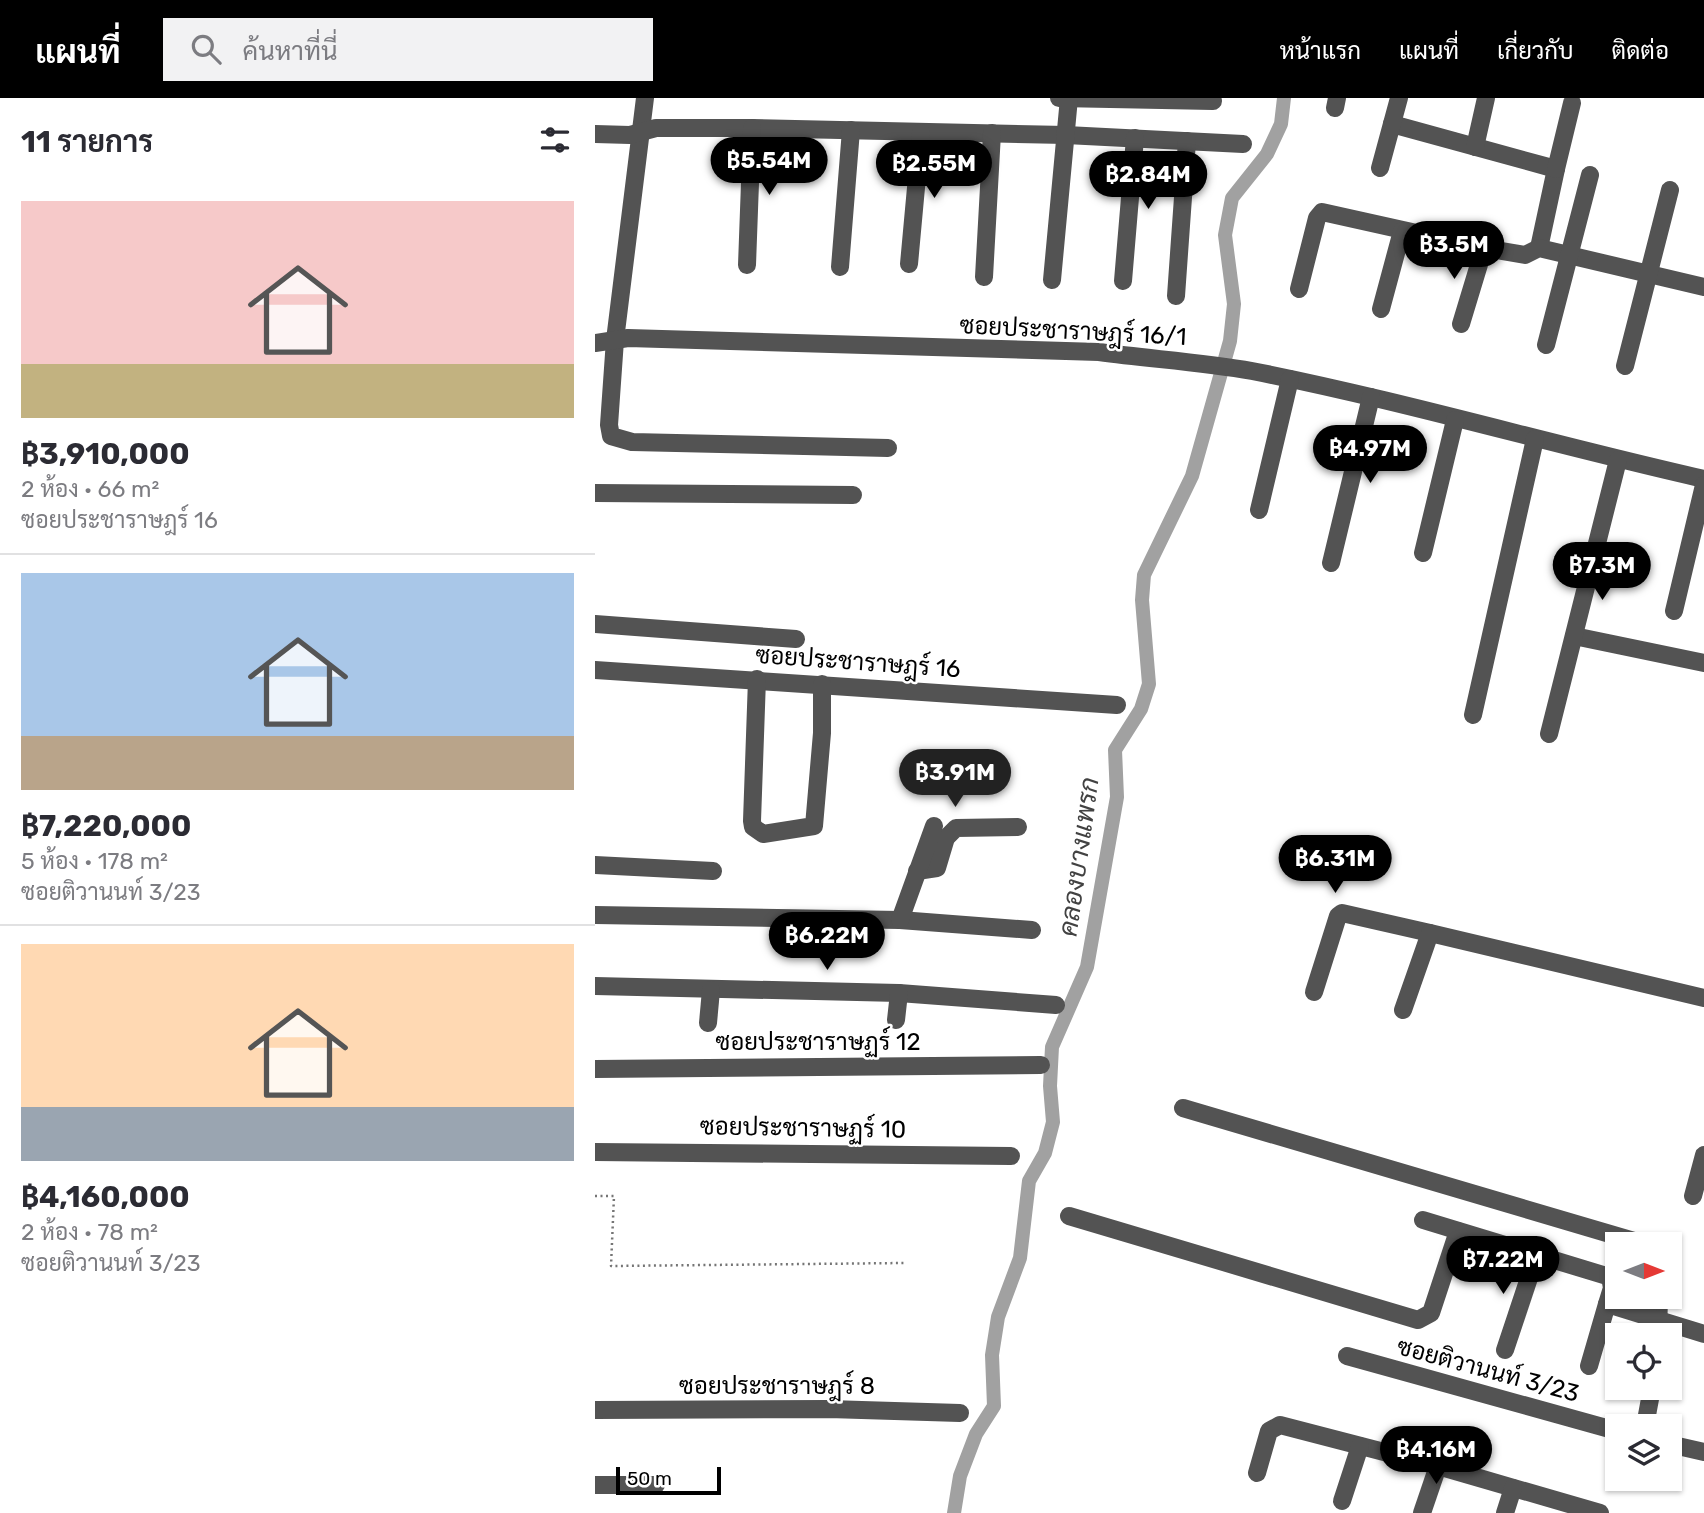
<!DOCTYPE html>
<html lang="th">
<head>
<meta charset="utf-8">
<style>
  body { margin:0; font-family:Rubik,Sarabun,sans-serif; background:#f2f2f3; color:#2b2b33; height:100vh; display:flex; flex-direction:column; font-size:26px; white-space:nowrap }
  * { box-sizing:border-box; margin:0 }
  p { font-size:23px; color:#7c7c81 }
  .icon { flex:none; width:38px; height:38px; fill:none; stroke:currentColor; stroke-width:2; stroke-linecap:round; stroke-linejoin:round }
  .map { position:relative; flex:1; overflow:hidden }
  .sheet { display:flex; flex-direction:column; background:#fff; width:595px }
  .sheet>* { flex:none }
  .needle { width:46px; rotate:90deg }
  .fabs { position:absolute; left:1010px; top:1134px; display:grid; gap:14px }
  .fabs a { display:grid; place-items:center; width:77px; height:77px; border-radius:0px; background:#fff; box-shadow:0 2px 5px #0004; font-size:35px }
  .scale { position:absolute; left:21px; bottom:18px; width:105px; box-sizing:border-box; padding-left:7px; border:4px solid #000; border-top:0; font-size:19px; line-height:24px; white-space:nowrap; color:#000; -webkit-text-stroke:5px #fff; paint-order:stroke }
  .price { position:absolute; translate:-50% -60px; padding:0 16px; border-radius:24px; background:#000; color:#fff; font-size:23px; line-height:46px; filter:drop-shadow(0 2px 4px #0008) }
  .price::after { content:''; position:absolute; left:50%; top:42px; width:21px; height:16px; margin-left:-10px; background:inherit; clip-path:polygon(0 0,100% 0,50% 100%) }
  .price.active { background:#222; color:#fff }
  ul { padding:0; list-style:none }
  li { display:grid; align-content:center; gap:14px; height:371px; padding:0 21px }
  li+li { border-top:2px solid #e1e1e2 }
  li span { display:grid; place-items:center; height:217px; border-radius:0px; color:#555 }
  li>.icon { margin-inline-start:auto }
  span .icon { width:126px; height:126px; fill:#fffc; stroke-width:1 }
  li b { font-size:30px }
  h2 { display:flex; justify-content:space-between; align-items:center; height:84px; padding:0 21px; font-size:30px }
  header { display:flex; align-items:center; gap:42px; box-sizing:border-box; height:98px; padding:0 35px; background:#000; color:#fff }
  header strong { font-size:33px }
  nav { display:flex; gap:38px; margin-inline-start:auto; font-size:24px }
  .search { width:490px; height:63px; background:#f2f2f3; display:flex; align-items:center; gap:18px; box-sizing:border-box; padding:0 24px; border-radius:0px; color:#7c7c81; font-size:26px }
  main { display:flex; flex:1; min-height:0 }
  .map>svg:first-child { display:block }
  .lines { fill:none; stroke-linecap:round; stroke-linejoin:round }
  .canal { stroke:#a1a1a1; stroke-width:14 }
  .path { stroke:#757575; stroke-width:2.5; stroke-dasharray:2 3.5; stroke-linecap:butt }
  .minor { stroke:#535353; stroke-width:18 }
  .labels { text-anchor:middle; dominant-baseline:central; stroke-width:5; stroke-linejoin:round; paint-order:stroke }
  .street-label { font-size:24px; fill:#000; stroke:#fff }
  .water-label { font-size:26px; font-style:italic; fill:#424242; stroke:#fff }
</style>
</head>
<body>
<header>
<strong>แผนที่</strong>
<div class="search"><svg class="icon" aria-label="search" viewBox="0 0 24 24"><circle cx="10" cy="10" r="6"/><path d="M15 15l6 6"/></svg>ค้นหาที่นี่</div>
<nav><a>หน้าแรก</a><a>แผนที่</a><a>เกี่ยวกับ</a><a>ติดต่อ</a></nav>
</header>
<main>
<section class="sheet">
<h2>11 รายการ<svg class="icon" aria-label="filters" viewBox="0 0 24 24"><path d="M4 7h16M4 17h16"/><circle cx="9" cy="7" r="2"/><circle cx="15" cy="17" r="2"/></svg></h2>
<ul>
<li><span style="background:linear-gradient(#f6c9c9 75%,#c2b280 0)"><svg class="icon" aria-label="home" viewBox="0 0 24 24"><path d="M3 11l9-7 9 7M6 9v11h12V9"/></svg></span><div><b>฿3,910,000</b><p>2 ห้อง · 66 m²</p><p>ซอยประชาราษฎร์ 16</p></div></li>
<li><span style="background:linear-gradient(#a9c7e8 75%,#b9a48a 0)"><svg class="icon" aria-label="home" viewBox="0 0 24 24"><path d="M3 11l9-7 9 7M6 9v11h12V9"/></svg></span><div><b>฿7,220,000</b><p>5 ห้อง · 178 m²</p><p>ซอยติวานนท์ 3/23</p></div></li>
<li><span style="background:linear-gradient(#ffd9b3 75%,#9aa5b1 0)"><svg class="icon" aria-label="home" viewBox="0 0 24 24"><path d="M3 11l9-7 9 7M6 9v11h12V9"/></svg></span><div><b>฿4,160,000</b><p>2 ห้อง · 78 m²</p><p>ซอยติวานนท์ 3/23</p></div></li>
</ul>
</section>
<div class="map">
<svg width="1109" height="1415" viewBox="0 0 1109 1415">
  <rect width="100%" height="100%" fill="#fff"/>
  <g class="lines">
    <polyline class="canal" points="359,1415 365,1378 381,1336 399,1308 397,1257 403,1219 425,1160 434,1083 450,1055 458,1024 455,988 457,949 492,869 522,699 520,652 546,611 554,586 547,502 549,477 597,378 635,243 639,206 630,137 637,100 672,56 686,26 689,0"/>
    <polyline class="path" points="0,1098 19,1098 16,1168 309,1165"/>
    <g class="minor">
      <polyline points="50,0 20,242 14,327 16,338 37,344 293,350"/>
      <polyline points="464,0 618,3"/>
      <polyline points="740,10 742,0"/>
      <polyline points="797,26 961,71 944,150"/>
      <polyline points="0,36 35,37 61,30 157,30 471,37 648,46"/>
      <polyline points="880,49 891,0"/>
      <polyline points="785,70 804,0"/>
      <polyline points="961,71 977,5"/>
      <polyline points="314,166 326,35"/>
      <polyline points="152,167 157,30"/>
      <polyline points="245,169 256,32"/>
      <polyline points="389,179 397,35"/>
      <polyline points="457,182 474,0"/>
      <polyline points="528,183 540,40"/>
      <polyline points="704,191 722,120 727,114 889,150 930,157 944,150 1109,189"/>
      <polyline points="581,198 592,43"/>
      <polyline points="786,211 807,133"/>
      <polyline points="866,226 889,150"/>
      <path d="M 0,245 L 33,240 L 504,254 C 555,261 607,264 657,273 C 809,303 958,347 1109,381"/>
      <polyline points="951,247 995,77"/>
      <polyline points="1030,268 1075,92"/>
      <polyline points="0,395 258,397"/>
      <polyline points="664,412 695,281"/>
      <polyline points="828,455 860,322"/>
      <polyline points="736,465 776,299"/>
      <polyline points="1079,513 1109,387"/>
      <polyline points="0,526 201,541"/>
      <polyline points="979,538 1109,565"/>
      <polyline points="0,572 522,607"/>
      <polyline points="162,581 157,723 158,729 168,736 219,728 227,635 227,586"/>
      <polyline points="878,617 940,341"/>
      <polyline points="954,636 1023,362"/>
      <polyline points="0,767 118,773"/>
      <polyline points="322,773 342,770 351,740 361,730 423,729"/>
      <polyline points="0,817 305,822 437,832"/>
      <polyline points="305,822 339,728"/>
      <polyline points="0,888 304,895 461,907"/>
      <polyline points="719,894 743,818 747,815 835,835"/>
      <polyline points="808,912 835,835 1109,900"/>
      <polyline points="301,922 304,895"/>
      <polyline points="113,925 116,892"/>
      <polyline points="0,971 446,967"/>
      <polyline points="588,1010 1049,1146"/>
      <polyline points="0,1054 416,1058"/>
      <polyline points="1098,1098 1109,1057"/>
      <polyline points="474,1118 823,1222 836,1215 863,1133"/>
      <polyline points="828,1122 1015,1179 1017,1190 1012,1206"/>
      <polyline points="1063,1237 1064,1199"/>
      <polyline points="910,1252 942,1156"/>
      <polyline points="752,1258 1022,1333"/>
      <polyline points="994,1268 1012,1206 1109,1236"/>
      <polyline points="0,1312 234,1311 365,1315"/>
      <polyline points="1050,1328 1057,1290"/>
      <polyline points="1074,1346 1109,1354"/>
      <polyline points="662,1375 674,1333 685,1327 843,1368 1005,1415"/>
      <polyline points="0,1387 61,1387"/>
      <polyline points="747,1403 765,1348"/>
      <polyline points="827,1415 843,1368"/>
      <polyline points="910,1415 918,1390"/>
    </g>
  </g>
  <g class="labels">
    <g class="street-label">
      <text transform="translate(478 233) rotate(3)">ซอยประชาราษฎร์ 16/1</text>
      <text transform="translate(263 564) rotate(4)">ซอยประชาราษฎร์ 16</text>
      <text x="223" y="944">ซอยประชาราษฏร์ 12</text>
      <text transform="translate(208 1030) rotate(1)">ซอยประชาราษฏร์ 10</text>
      <text transform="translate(893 1272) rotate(15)">ซอยติวานนท์ 3/23</text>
      <text x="182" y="1288">ซอยประชาราษฎร์ 8</text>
    </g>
    <g class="water-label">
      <text transform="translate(484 759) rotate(-82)">คลองบางแพรก</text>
    </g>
  </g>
</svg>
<div class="fabs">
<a><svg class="needle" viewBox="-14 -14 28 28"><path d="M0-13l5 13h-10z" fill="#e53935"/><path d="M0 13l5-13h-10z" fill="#7c7c81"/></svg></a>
<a><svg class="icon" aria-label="locate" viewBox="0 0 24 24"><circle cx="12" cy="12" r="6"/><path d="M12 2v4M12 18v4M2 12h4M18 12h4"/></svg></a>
<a><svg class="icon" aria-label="layers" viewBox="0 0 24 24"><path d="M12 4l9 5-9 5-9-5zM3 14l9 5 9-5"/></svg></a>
</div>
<div class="scale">50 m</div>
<b class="price" style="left:174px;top:99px">฿5.54M</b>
<b class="price" style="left:339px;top:102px">฿2.55M</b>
<b class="price" style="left:553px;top:113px">฿2.84M</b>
<b class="price" style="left:859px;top:183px">฿3.5M</b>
<b class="price" style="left:775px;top:387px">฿4.97M</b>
<b class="price" style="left:1007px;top:504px">฿7.3M</b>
<b class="price active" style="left:360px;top:711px">฿3.91M</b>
<b class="price" style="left:740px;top:797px">฿6.31M</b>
<b class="price" style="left:232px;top:874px">฿6.22M</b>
<b class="price" style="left:908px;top:1198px">฿7.22M</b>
<b class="price" style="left:841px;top:1388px">฿4.16M</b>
</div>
</main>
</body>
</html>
